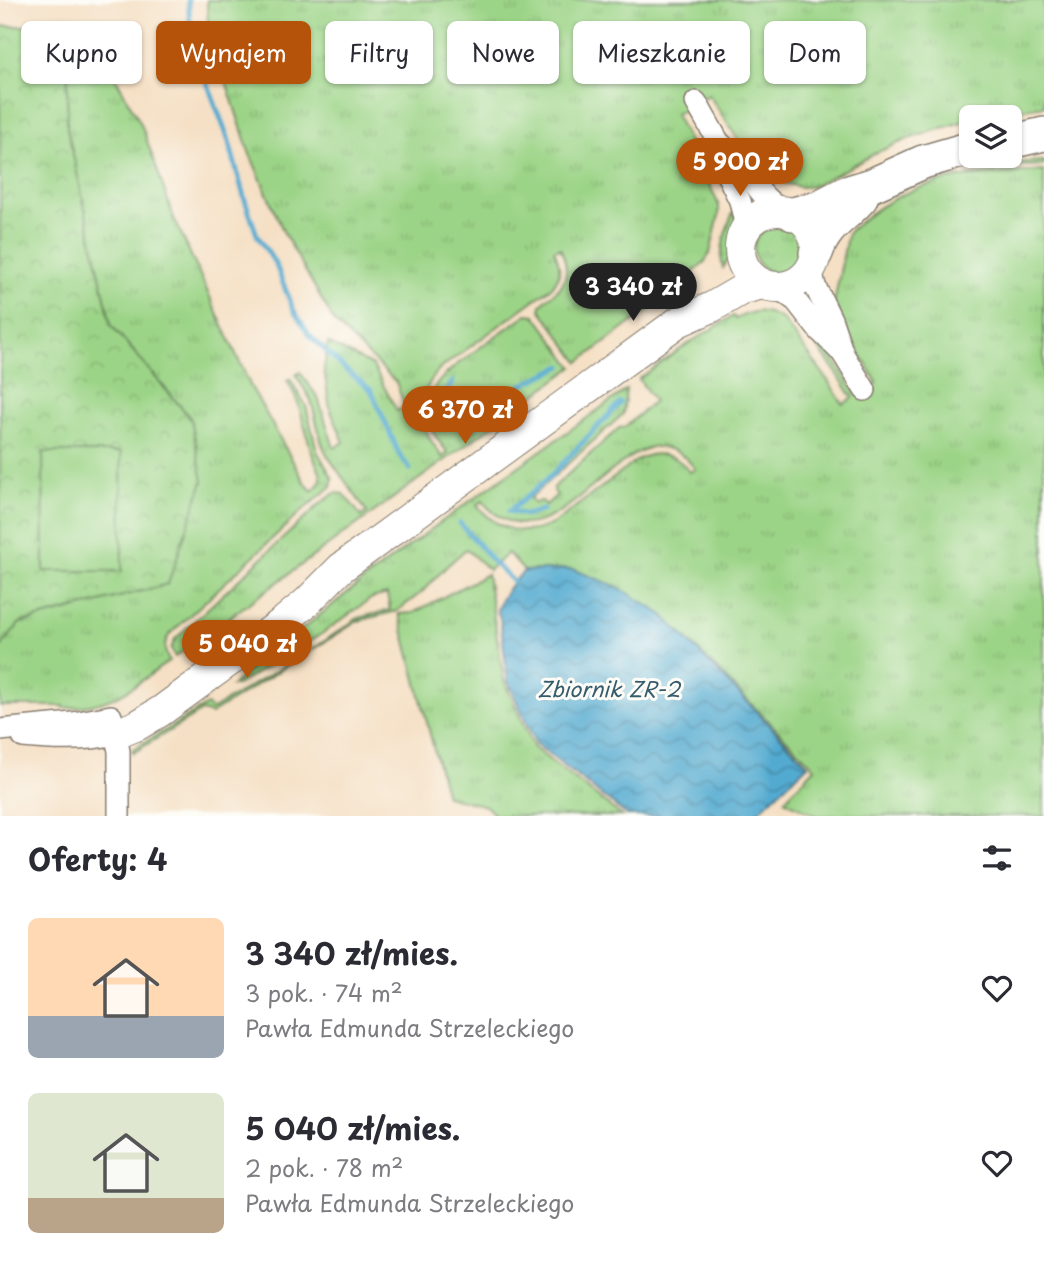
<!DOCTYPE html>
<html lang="pl">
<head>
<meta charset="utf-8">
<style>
  body { margin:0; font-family:"Playpen Sans",sans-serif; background:#f7f7f7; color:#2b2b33; height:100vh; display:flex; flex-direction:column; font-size:26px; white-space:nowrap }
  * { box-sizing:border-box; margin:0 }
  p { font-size:23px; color:#7c7c81 }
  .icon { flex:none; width:38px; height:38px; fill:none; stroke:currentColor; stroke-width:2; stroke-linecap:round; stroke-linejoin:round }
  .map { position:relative; height:816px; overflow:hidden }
  .drawer { display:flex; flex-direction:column; background:#fff; flex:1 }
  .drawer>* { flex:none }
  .guide { position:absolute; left:21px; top:21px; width:1003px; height:63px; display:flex; gap:14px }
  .buttons { position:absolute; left:959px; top:105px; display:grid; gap:14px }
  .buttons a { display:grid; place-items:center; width:63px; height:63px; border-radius:10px; background:#fff; box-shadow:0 2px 5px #0004; font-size:35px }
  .price { position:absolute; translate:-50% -60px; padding:0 16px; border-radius:24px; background:#b45309; color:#fff; font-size:23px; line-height:46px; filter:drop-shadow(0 2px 4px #0008) }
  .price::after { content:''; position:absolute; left:50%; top:42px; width:21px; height:16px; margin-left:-10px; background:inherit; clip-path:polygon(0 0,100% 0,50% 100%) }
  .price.on { background:#222; color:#fff }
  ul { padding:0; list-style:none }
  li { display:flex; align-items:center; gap:21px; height:175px; padding:0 28px }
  li span { display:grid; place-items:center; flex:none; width:196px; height:140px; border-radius:10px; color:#555 }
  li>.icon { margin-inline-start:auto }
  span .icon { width:84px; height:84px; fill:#fffc; stroke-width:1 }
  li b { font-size:30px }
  h2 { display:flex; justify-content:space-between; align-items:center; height:84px; padding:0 28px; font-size:30px }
  .chip { padding:0 24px; border-radius:10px; background:#fff; box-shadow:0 2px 5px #0004; font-size:24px; line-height:63px }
  .chip.on { background:#b45309; color:#fff }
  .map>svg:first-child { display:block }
  .grass { fill:url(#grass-tufts); stroke:#5c7852; stroke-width:2; fill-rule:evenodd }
  .park { fill:url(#park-crowns); stroke:#5c7852; stroke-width:2 }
  .pitch { fill:#9cd487; stroke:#5c7852; stroke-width:2 }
  .water { fill:url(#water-waves); stroke:#386376; stroke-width:2 }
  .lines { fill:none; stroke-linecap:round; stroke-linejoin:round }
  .stream { stroke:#53aad0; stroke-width:5 }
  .minor-casing { stroke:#887e70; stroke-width:24 }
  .secondary-casing { stroke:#887e70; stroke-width:32 }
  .primary-casing { stroke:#887e70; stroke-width:36 }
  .minor { stroke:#fff; stroke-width:21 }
  .secondary { stroke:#fff; stroke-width:30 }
  .primary { stroke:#fff; stroke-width:33 }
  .labels { text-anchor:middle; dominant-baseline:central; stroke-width:6; stroke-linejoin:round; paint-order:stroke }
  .water-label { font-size:21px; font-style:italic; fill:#355c6d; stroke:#fdfcf7 }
</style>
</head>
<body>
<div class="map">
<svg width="1044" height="816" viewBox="0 0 1044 816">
  <defs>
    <pattern id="grass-tufts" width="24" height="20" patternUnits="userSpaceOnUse" patternTransform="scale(1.75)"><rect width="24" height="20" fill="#9cd487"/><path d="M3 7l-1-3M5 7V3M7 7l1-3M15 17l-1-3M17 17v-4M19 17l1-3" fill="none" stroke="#86b574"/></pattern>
    <pattern id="park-crowns" width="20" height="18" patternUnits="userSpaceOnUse" patternTransform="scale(1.75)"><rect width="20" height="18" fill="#9cd487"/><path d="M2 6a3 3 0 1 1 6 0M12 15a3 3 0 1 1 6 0" fill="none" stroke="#86b574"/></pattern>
    <pattern id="water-waves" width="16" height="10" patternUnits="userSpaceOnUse" patternTransform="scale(1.75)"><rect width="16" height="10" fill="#53aad0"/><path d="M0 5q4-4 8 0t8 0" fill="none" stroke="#448aa8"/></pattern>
  </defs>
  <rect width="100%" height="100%" fill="#fdfcf7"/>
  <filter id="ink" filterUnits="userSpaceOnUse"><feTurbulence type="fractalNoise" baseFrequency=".0143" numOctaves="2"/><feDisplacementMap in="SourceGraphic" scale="14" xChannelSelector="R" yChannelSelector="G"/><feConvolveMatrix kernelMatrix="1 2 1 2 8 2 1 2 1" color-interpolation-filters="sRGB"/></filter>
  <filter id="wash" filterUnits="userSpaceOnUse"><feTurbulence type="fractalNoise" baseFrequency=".00686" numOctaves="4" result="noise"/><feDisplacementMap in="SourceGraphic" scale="28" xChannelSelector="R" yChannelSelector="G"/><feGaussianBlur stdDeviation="1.57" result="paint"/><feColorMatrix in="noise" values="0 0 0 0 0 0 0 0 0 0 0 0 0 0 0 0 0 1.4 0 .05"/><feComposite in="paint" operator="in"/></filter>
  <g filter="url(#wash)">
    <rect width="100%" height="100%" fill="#f5e0c5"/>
    <g class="grass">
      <path d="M 207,0 L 1044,0 L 1044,106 L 971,117 L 971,119 L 908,139 L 880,151 L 812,187 L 800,187 L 768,179 L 761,175 L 709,95 L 688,107 L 710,148 L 723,186 L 705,147 L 684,110 L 675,114 L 704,172 L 719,206 L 719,215 L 710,253 L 704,263 L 654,306 L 579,362 L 540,309 C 542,301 548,298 554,293 C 570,281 568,264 560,248 L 554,250 C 560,264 563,274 552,287 L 441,368 C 424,384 416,411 427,433 C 431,442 437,449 442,457 L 448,453 C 444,448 439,442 435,435 C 412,396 445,373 474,352 C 491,339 509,327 527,314 L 535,315 L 573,367 L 175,657 L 171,649 L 175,639 L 321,503 L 335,493 L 344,494 L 361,516 L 367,512 L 327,455 L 322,444 L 311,400 L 296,375 L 300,372 L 318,398 L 334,448 L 344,442 L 330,409 L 324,369 L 328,343 L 373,366 L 397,411 L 405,407 L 396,382 L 335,323 L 284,233 L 249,152 L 208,26 Z"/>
      <path d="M 77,36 L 108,64 L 141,124 L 174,218 L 250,385 L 305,483 L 312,491 C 316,487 322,483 321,477 C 321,470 315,462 313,456 C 304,430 302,404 287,381 L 290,379 L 306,406 L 317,451 L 333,479 L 331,487 L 305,508 L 170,634 C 163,644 164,651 169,661 C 133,687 112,708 64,708 L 64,706 L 0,706 L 0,648 L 19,623 L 168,584 L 191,419 L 111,325 L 67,128 L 68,52 Z"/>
      <path d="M 1044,161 L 1044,165 C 1008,167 971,166 936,176 C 909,184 886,199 860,208 L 892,188 L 966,165 Z"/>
      <path d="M 1044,171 L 1044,816 L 816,816 L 784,800 L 815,768 L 663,615 L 572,569 L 524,571 L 508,553 L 489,570 L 466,549 L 447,566 L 422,592 L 397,611 L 358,621 L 211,714 L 202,711 L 133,753 L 132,750 L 207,705 L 211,710 L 317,646 L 358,618 L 390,610 L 387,594 L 372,598 L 323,633 L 235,686 L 232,686 C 257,661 288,641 315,619 C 415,537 522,465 626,390 L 623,414 L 530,498 L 535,504 L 539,501 L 542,501 L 546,505 L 557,495 L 554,491 L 554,487 L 619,428 L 625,427 L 654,401 L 639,379 L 689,343 L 733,316 L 736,319 C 754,309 764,309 782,319 L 825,376 L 843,404 L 853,398 L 838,375 L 803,327 L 805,321 L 836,363 L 857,395 L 877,383 L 853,342 L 834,303 L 847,236 L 850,230 C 862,221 872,211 885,204 C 934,174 989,173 1044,171 ZM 651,447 C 671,446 684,453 695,469 L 690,472 C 677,454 657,449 637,460 L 556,522 C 526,539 498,531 477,505 L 484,500 L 483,502 C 541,569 596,464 651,447 Z"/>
      <path d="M 734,211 L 738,224 L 729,258 L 723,268 C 718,253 727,225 734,211 Z"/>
      <circle cx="778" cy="249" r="24"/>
      <polygon points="487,574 504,681 534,748 622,816 496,816 486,806 446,796 399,614 413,613"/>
    </g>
    <polygon class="park" points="0,26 66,27 68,52 67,128 111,325 191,419 203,481 168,584 20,623 0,648"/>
    <polygon class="pitch" points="43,452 121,452 122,571 44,571"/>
    <path class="water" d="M 572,569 L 618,587 L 663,615 L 808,765 L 754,816 L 628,816 L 536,744 L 508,682 L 500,618 L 497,610 C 501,595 513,582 524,571 Z"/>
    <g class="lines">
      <g class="stream">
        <polyline points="188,0 192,43 228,138 244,197 257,235 276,265 293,309 309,335 347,371 371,390 400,456 410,469"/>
        <path d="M 442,426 C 437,409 440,394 453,382"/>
        <polyline points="447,426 483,404 562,366"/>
        <polyline points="513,508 548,479 620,403"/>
        <polyline points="509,511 527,515 543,510"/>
        <polyline points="460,523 494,563 513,581"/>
      </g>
    </g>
  </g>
  <g filter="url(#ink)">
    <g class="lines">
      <defs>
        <g id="minor">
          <polyline points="696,102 718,141 728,176 740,201 744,218 743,234"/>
          <path d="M 721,144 C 729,153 738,161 744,170 C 757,187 765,201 784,211"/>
          <polyline points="814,263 813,277 815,286 831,319 843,354 865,390"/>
          <polyline points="776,287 796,301 817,328 839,350"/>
          <polyline points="0,730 73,723 111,716 119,751 119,816"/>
          <path d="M 23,737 C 55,740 84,741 116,734"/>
        </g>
        <g id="secondary">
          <circle cx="778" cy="249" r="38"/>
          <polyline points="116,734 138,725 161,711 283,622 307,602 341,568 678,322 712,307 743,289 763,284"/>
        </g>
        <g id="primary">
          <polyline points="1010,142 1044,134"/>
          <polyline points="793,214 817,208 846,193 872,185 923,162 971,148"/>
          <path d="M 816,253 C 826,224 843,219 861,198"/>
        </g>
      </defs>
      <use href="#minor" class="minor-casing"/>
      <use href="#secondary" class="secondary-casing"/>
      <use href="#primary" class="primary-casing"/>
      <use href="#minor" class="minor"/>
      <use href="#secondary" class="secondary"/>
      <use href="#primary" class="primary"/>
    </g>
  </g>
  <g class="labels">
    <g class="water-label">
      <text x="609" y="688">Zbiornik ZR-2</text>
    </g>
  </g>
</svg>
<div class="buttons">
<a><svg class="icon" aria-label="layers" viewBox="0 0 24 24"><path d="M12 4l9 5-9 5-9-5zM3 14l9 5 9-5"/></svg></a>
</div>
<b class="price" style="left:740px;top:198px">5 900 zł</b>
<b class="price on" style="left:633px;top:323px">3 340 zł</b>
<b class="price" style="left:465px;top:446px">6 370 zł</b>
<b class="price" style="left:247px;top:680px">5 040 zł</b>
<div class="guide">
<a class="chip">Kupno</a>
<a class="chip on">Wynajem</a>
<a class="chip">Filtry</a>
<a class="chip">Nowe</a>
<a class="chip">Mieszkanie</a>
<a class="chip">Dom</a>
</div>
</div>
<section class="drawer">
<h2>Oferty: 4<svg class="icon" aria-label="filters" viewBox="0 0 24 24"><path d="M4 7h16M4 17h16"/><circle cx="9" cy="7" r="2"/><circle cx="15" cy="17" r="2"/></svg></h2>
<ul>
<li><span style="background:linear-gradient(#ffd9b3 70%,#9aa5b1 0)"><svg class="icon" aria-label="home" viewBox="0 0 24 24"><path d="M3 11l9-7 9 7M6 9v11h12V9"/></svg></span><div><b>3 340 zł/mies.</b><p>3 pok. · 74 m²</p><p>Pawła Edmunda Strzeleckiego</p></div><svg class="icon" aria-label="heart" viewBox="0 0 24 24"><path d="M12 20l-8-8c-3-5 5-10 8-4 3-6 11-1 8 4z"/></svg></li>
<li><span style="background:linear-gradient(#dfe7d0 75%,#b9a48a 0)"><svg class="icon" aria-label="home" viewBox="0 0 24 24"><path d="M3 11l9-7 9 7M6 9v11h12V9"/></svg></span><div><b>5 040 zł/mies.</b><p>2 pok. · 78 m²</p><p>Pawła Edmunda Strzeleckiego</p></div><svg class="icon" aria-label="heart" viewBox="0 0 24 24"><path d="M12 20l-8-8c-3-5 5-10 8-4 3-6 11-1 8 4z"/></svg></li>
</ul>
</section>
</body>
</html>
